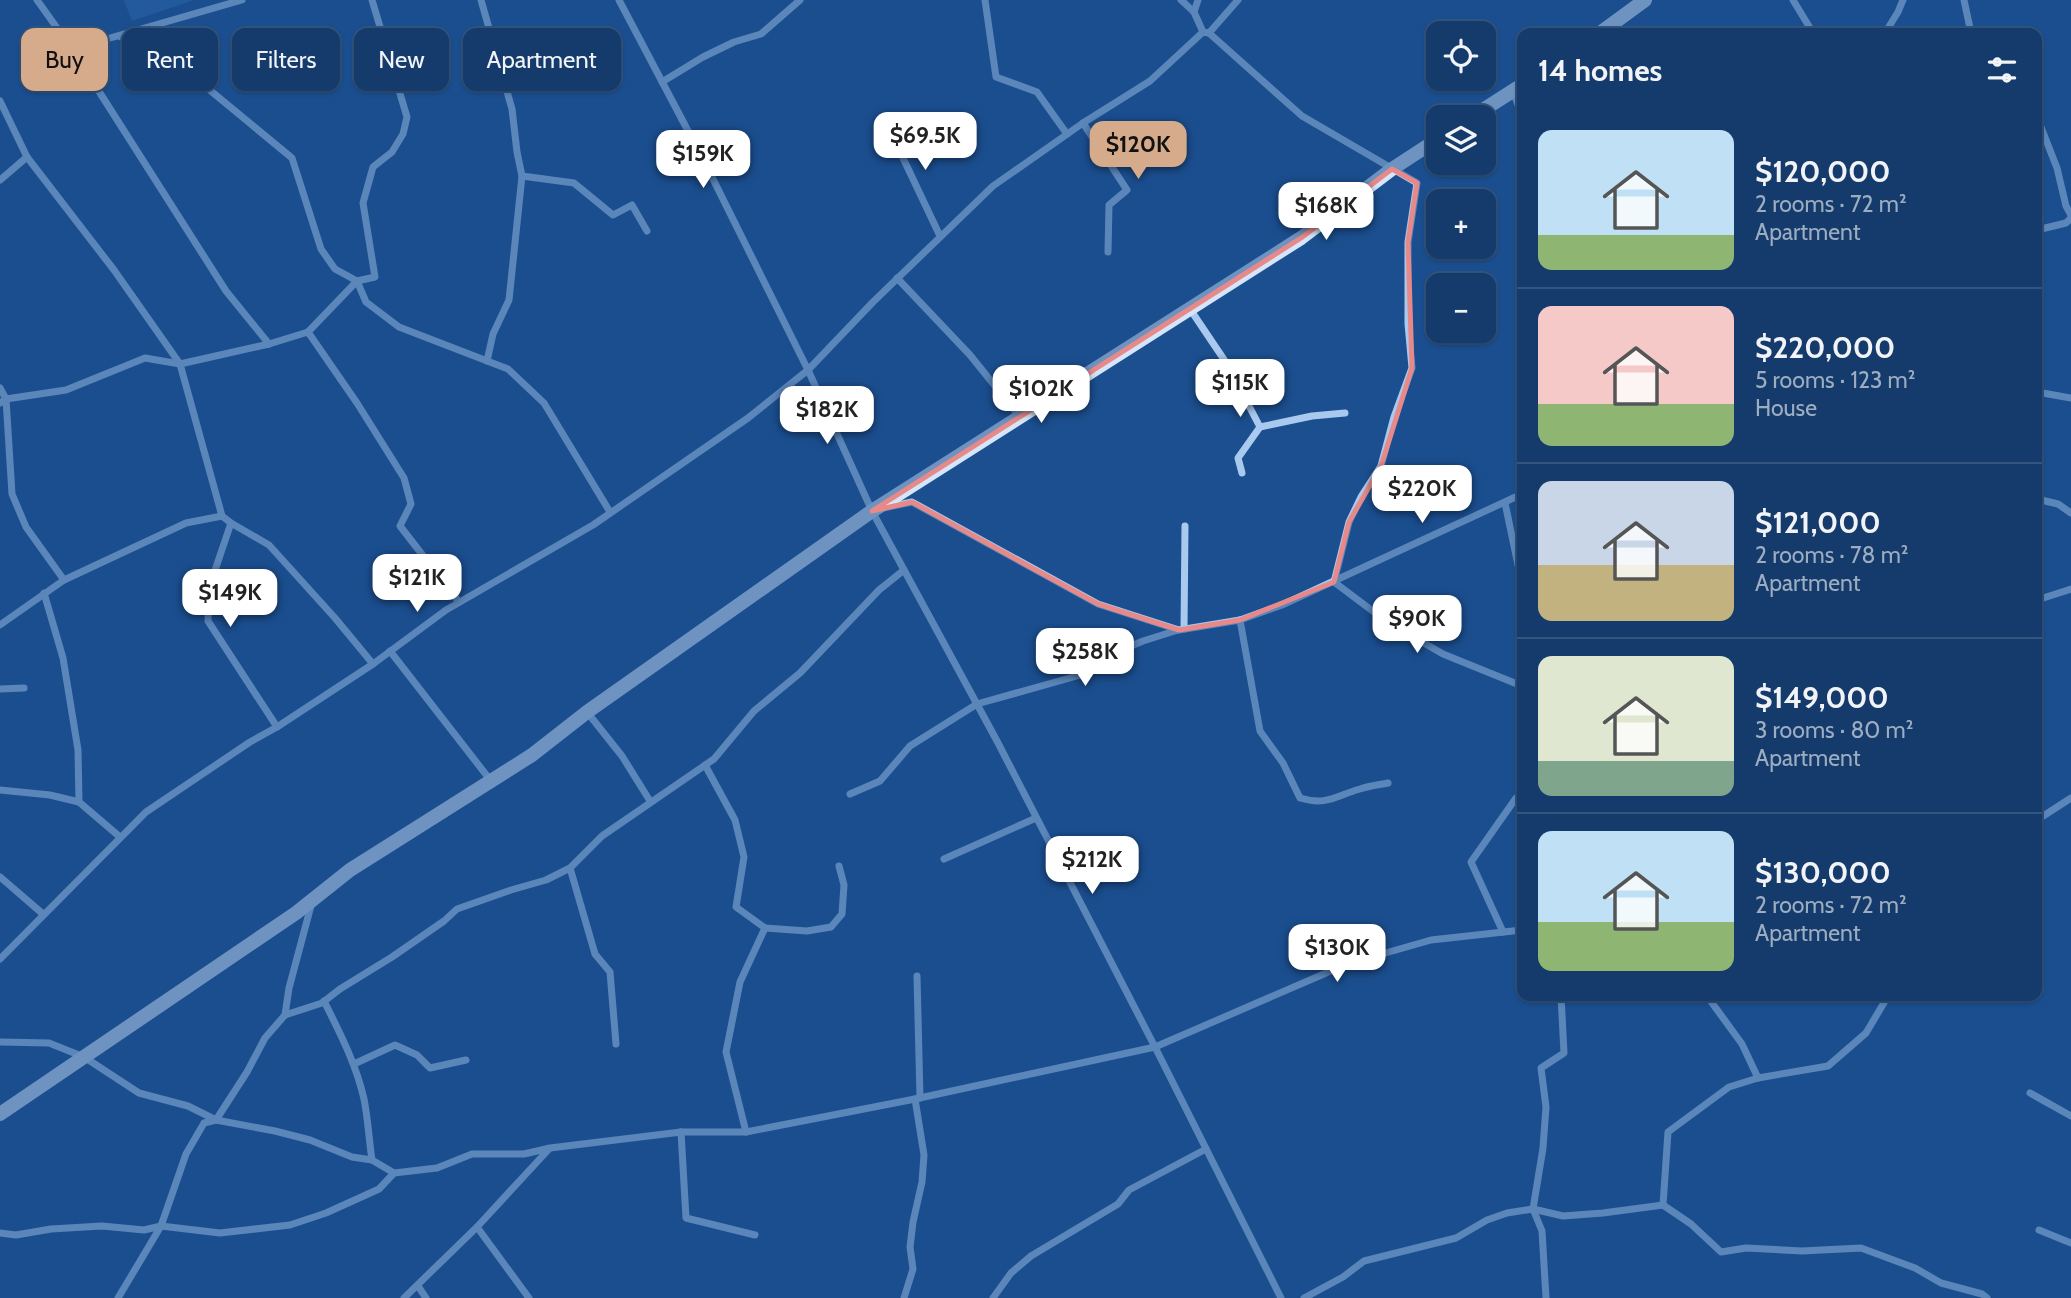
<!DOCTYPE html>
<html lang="en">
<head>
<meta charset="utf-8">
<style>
  body { margin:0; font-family:Cabin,sans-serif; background:#214673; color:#f1f3f6; height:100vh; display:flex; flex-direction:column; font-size:26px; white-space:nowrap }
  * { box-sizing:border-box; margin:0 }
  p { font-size:23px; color:#9dadc1 }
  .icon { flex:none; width:38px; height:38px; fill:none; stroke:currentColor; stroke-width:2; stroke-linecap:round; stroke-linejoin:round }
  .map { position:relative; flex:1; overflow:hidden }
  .drawer { position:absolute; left:1517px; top:28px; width:525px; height:973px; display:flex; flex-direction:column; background:#143b6b; border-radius:14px; box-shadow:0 2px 5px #0004,0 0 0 2px #33557e }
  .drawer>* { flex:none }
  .top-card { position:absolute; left:21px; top:28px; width:665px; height:63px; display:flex; gap:14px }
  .controls { position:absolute; left:1426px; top:21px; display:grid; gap:14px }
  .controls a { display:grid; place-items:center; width:70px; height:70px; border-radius:14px; background:#143b6b; box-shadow:0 2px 5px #0004,0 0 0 2px #33557e; font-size:35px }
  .price { position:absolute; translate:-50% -60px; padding:0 16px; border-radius:14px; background:#fff; color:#222; font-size:23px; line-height:46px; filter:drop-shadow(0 2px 4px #0008) }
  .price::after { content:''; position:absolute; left:50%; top:42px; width:21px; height:16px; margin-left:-10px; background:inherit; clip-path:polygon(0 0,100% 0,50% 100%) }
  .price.on { background:#d6ab8b; color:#111 }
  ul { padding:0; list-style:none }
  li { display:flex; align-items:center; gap:21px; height:175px; padding:0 21px }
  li+li { border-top:2px solid #33557e }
  li span { display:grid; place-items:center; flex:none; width:196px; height:140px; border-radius:14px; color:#555 }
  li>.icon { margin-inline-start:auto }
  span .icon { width:84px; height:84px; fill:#fffc; stroke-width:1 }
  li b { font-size:30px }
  h2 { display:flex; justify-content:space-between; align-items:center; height:84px; padding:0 21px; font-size:30px }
  .chip { padding:0 24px; border-radius:14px; background:#143b6b; box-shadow:0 2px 5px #0004,0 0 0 2px #33557e; font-size:24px; line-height:63px }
  .chip.on { background:#d6ab8b; color:#111 }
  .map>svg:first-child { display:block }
  .pitch { fill:#2e69ad }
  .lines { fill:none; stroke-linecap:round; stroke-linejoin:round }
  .street { stroke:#a9c9ee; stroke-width:7 }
  .secondary { stroke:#d6e6fa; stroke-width:14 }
  .marked { fill:none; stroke:#e88989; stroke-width:5; stroke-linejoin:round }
</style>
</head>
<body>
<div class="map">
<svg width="2071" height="1298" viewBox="0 0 2071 1298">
  <rect width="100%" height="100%" fill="#1b4f8f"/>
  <polygon class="pitch" points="124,0 194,0 132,21"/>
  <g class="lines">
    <g class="street">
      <polyline points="37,0 72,49 226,291 269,344"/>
      <polyline points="481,0 512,109 517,152 522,176 509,300 493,334 487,361"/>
      <polyline points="619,0 706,165 808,370 872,511 997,741 1155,1047 1281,1298"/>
      <polyline points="985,0 996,77 1037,92 1067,134"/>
      <polyline points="1181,0 1194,12 1203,32"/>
      <polyline points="1793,0 1813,33"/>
      <polyline points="1964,0 1971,33"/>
      <polyline points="1194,12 1198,0"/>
      <polyline points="1209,33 1238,0"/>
      <polyline points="1885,33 1898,12 1903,0"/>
      <polyline points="119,36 177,63 292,158 321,249 335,269 357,281 366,302 399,327 508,369 544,403 610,512"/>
      <polyline points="72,49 242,0"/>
      <polyline points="662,82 703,57 734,42 761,34 800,0"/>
      <polyline points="1513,91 1522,116"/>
      <polyline points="0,101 27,157 114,270 180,364 222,516 231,523 269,545 335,618 373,664"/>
      <polyline points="2037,117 2057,168 2066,206 2071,215"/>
      <polyline points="885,120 940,236"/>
      <polyline points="1083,123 1127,190 1109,205 1108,252"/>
      <polyline points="522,176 574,183 613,215 632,205 647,231"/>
      <polyline points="0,180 27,157"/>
      <polyline points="2037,230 2066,223 2071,218"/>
      <polyline points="897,278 970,355 1020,417"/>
      <polyline points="1190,309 1227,364 1260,427 1312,416 1345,413"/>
      <polyline points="308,332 357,281 375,277 363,203 373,167 392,152 403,134 407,117 372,0"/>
      <polyline points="0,388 6,399 12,494 26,527 64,580"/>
      <polyline points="2037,392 2071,398"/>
      <polyline points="0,403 6,399 66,390 145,358 180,364 269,344 308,332 357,403 404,478 411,504 400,526 459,602"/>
      <polyline points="1242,473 1238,458 1260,427"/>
      <polyline points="2037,499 2058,504 2071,513"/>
      <polyline points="1505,503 1522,584"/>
      <polyline points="883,508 912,502 1098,604 1179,630 1240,620 1282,605 1522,494"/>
      <polyline points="231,523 209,588 208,621 277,727"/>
      <polyline points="1334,582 1386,621 1443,654 1522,686"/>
      <polyline points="44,593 63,658 78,750 79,802 120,837"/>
      <polyline points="2037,600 2071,589"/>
      <path d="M 1240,620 L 1260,731 L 1283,763 L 1300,798 C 1327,806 1335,796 1360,789 C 1369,786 1378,785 1388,783"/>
      <polyline points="0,625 64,580 186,523 222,516"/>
      <polyline points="1184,629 1185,526"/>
      <polyline points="390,651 491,781"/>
      <polyline points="0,689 24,688"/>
      <polyline points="587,712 622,756 650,801"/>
      <polyline points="705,765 735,820 744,857 736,907 765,928 740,982 726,1052 746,1132"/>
      <polyline points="0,790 50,795 79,802"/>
      <polyline points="850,794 880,781 910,746 977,704 1084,674 1103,658 1143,641 1178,630"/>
      <polyline points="2037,820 2071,798"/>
      <polyline points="944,859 1036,818"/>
      <polyline points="570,868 595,954 610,972 616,1044"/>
      <polyline points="0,877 43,914"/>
      <polyline points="765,928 807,931 831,927 842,914 844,885 839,866"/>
      <polyline points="1503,932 1471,862 1516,798"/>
      <polyline points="0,959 146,812 250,742 277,727 373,664 446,610 593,525 748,418 808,370 873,302 993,186 1083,123 1150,81 1203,32 1209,33 1302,116 1417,183 1408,242 1408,324 1412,368 1394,417 1381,466 1361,497 1349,522 1334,582"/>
      <polyline points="917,976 920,1098"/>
      <polyline points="1707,996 1742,1044 1758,1078"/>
      <polyline points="1888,996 1866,1033 1828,1066 1758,1078 1729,1087 1668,1132 1663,1205 1691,1224 1721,1252 1746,1248 1802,1251 1861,1248 1915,1268 1941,1283 1982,1294 1987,1298"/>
      <path d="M 324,1001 C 340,1033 356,1064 364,1099 C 368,1119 369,1140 372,1160"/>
      <polyline points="285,1015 322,1003 340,989 392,957 444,921 457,909 511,890 546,880 570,868 602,836 714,759 754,711 800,673 879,590 904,570"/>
      <polyline points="0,1042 49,1043 84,1057 139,1093 188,1106 216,1120 275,1131 310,1140 352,1157 372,1160 394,1173"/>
      <polyline points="354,1064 395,1045 417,1055 430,1068 466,1060"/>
      <polyline points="2030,1093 2071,1116"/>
      <polyline points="681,1132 686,1218 755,1235"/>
      <polyline points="477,1227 529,1298"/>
      <polyline points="2039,1230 2071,1243"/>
      <polyline points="0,1233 16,1235 51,1229 102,1226 144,1230 161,1226 220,1233 290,1225 326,1213 379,1189 394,1173 437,1168 472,1154 524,1154 550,1148 681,1132 746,1132 915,1099 1155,1047 1347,964 1431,940 1522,930"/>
      <polyline points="418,1286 426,1298"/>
      <polyline points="118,1298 161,1226 186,1154 204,1123 216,1120 247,1072 265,1038 285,1015 289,988 312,902"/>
      <polyline points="404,1298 477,1227 549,1149"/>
      <polyline points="904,1298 913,1269 910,1247 913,1222 922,1182 924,1155 915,1099"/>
      <polyline points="993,1298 1011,1273 1031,1256 1118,1204 1129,1190 1206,1149"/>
      <polyline points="1304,1298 1343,1277 1364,1261 1456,1238 1487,1220 1507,1213 1533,1209 1563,1216 1603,1213 1663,1205"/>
      <polyline points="1546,1298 1542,1231 1533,1209 1543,1148 1546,1107 1541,1068 1564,1053 1561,996"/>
    </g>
    <g class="secondary">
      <polyline points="1600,33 1645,0"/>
      <polyline points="1472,117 1522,85"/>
      <polyline points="0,1114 296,913 350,870 532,755 587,712 872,511 1301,238 1392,169 1438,139"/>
    </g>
  </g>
  <path d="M0 0H2071V1298H0ZM 1392,169 L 1417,183 L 1408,242 L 1412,368 L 1381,466 L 1349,522 L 1334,582 L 1240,620 L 1179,630 L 1098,604 L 912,502 L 872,511 L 1301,238 Z" fill="#1b4f8f" fill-opacity=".55" fill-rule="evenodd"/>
  <path class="marked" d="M 1392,169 L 1417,183 L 1408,242 L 1412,368 L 1381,466 L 1349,522 L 1334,582 L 1240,620 L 1179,630 L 1098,604 L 912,502 L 872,511 L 1301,238 Z"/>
</svg>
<div class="controls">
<a><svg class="icon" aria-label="locate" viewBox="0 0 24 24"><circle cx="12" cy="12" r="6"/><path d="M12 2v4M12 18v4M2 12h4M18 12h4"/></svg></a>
<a><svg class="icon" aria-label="layers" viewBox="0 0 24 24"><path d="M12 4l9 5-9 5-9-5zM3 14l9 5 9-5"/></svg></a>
<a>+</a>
<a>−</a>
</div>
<b class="price" style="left:925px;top:172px">$69.5K</b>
<b class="price on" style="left:1138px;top:181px">$120K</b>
<b class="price" style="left:703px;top:190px">$159K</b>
<b class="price" style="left:1326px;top:242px">$168K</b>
<b class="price" style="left:1240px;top:419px">$115K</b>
<b class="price" style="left:1041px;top:425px">$102K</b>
<b class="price" style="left:827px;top:446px">$182K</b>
<b class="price" style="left:1422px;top:525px">$220K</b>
<b class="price" style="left:417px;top:614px">$121K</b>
<b class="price" style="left:230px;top:629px">$149K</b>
<b class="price" style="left:1417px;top:655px">$90K</b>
<b class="price" style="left:1085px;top:688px">$258K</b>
<b class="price" style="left:1092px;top:896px">$212K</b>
<b class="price" style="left:1337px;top:984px">$130K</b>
<div class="top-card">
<a class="chip on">Buy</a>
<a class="chip">Rent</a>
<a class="chip">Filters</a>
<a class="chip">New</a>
<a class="chip">Apartment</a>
</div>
<section class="drawer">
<h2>14 homes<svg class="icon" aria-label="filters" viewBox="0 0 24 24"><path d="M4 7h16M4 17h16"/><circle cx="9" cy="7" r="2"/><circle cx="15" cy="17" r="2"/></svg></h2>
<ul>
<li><span style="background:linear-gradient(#bfe0f5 75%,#8fb573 0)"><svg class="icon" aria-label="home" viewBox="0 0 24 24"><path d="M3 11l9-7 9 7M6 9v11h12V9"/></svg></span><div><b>$120,000</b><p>2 rooms · 72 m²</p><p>Apartment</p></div></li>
<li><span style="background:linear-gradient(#f6c9c9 70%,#8fb573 0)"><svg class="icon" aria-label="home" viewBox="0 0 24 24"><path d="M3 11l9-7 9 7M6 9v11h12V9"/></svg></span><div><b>$220,000</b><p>5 rooms · 123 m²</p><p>House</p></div></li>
<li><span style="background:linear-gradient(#c9d6e8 60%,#c2b280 0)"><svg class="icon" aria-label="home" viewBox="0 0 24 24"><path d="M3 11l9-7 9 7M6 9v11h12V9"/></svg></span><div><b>$121,000</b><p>2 rooms · 78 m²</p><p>Apartment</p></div></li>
<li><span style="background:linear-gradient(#dfe7d0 75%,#7fa58c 0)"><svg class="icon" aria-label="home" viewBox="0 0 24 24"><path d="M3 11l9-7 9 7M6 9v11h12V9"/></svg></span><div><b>$149,000</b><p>3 rooms · 80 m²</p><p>Apartment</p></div></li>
<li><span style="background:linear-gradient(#bfe0f5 65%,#8fb573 0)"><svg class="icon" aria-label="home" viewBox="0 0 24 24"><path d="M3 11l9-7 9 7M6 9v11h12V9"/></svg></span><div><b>$130,000</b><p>2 rooms · 72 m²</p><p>Apartment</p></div></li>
</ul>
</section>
</div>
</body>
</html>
